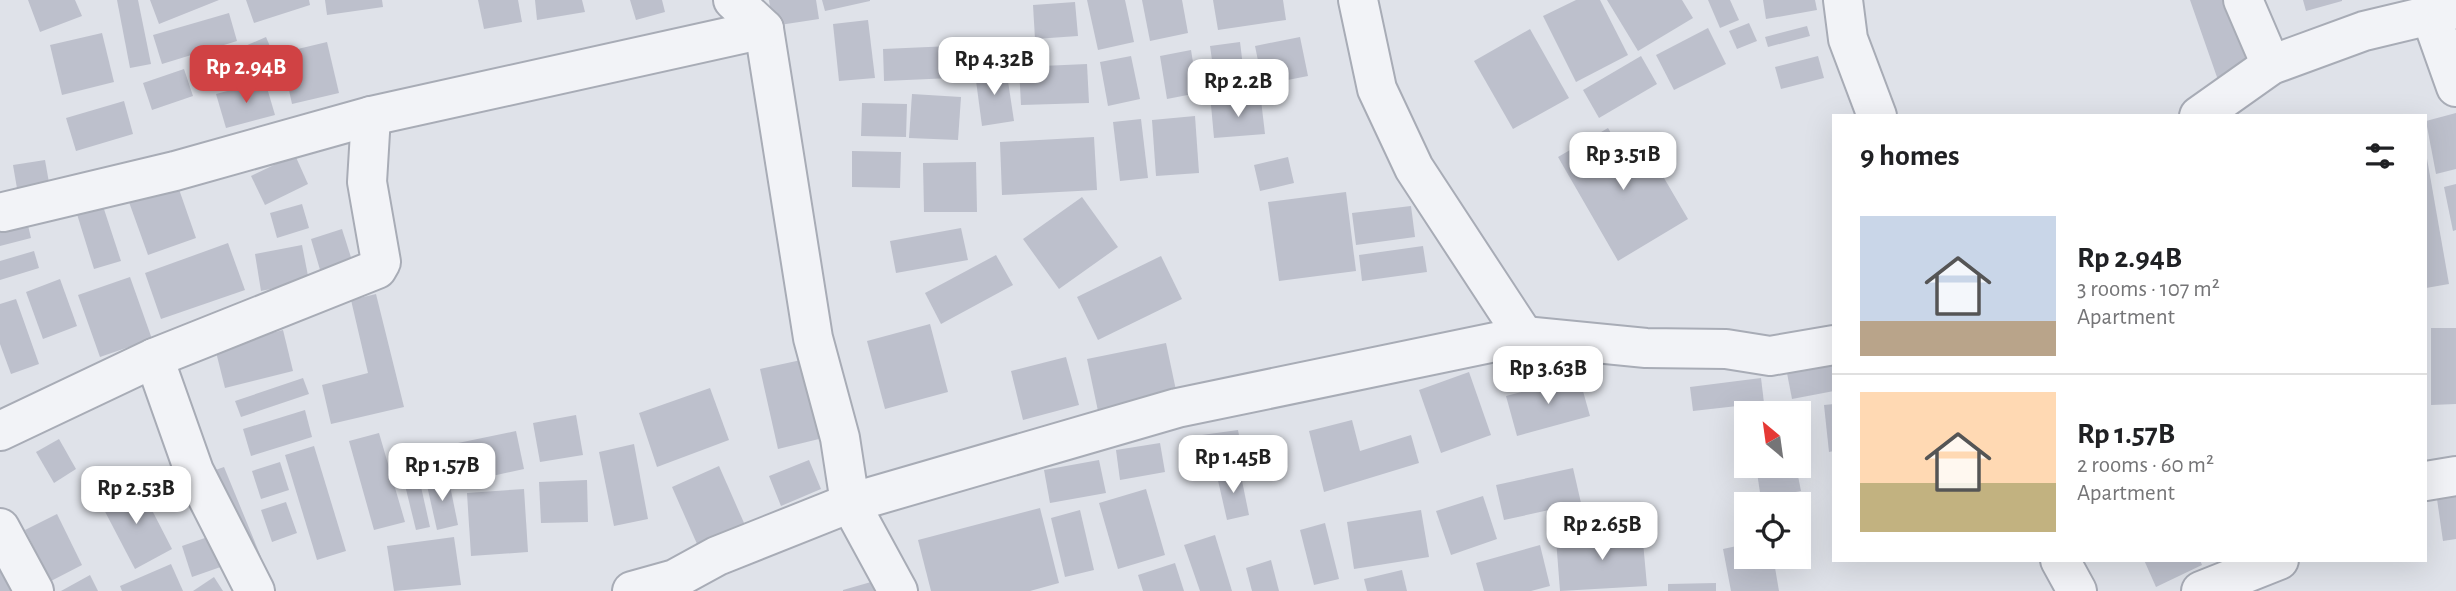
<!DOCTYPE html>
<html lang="en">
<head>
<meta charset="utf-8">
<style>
  body { margin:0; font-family:"Alegreya Sans",sans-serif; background:#f2f2f2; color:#202124; height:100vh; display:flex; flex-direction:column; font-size:26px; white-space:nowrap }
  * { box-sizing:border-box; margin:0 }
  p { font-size:23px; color:#757577 }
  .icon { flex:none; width:38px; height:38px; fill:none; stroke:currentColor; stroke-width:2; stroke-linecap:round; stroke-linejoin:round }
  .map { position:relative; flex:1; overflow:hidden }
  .panel { position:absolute; left:1832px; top:114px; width:595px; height:448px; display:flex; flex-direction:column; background:#fff; border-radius:0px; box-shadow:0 7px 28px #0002 }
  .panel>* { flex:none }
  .needle { width:46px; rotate:331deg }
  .tools { position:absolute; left:1734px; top:401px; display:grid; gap:14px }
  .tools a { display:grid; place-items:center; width:77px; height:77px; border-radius:0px; background:#fff; box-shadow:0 7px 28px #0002; font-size:35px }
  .price { position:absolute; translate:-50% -60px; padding:0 16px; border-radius:14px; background:#fff; color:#222; font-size:23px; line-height:46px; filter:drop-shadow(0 2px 4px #0008) }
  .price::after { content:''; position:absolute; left:50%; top:42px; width:21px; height:16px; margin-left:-10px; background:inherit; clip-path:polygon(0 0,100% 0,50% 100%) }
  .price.current { background:#d04244; color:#fff }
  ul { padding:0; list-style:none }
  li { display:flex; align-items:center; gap:21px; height:175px; padding:0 28px }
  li+li { border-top:2px solid #e0e0e0 }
  li span { display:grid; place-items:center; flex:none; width:196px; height:140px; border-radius:0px; color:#555 }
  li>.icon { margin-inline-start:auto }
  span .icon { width:84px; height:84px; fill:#fffc; stroke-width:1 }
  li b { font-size:30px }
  h2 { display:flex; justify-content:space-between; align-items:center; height:84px; padding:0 28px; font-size:30px }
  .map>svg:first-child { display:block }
  .building { fill:#bdc0cc }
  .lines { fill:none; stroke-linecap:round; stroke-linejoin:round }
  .minor-casing { stroke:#a8acb6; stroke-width:42 }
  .minor { stroke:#f2f3f7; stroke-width:38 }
</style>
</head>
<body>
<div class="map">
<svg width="2456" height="591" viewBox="0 0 2456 591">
  <rect width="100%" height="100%" fill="#dfe2e9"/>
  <g class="building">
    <polygon points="28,0 75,0 82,16 40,32"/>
    <polygon points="117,0 138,0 151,64 130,68"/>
    <polygon points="150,0 219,0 159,24"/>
    <polygon points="246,0 309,0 310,5 254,23"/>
    <polygon points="325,0 382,0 383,7 327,15"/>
    <polygon points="478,0 518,0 522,22 484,29"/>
    <polygon points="535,0 582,0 585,12 537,20"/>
    <polygon points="630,0 662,0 665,12 636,20"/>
    <polygon points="769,0 816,0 819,19 773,26"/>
    <polygon points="822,0 870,0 870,1 825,11"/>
    <polygon points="1087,0 1125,0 1134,42 1098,50"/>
    <polygon points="1142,0 1182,0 1188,33 1150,41"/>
    <polygon points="1213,0 1283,0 1286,20 1218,30"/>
    <polygon points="1576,0 1600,0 1628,55 1576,82 1543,16"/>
    <polygon points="1607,0 1682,0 1693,18 1638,51"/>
    <polygon points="1708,0 1730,0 1739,20 1720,28"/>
    <polygon points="1763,0 1815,0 1817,10 1766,19"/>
    <polygon points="2190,0 2233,0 2256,67 2218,80"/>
    <polygon points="2303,0 2342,0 2342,1 2306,11"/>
    <polygon points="1075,2 1078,36 1035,39 1033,5"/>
    <polygon points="229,13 237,41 162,64 153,35"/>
    <polygon points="868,20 875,78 839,81 833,24"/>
    <polygon points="1749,23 1757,41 1737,49 1729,31"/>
    <polygon points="1807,26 1810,36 1768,47 1765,37"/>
    <polygon points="1708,28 1726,64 1674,90 1656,55"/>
    <polygon points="1530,29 1569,98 1513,129 1474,61"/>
    <polygon points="102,33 114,82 62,95 50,45"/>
    <polygon points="266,37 277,63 248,76 236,50"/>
    <polygon points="1300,37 1308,76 1263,85 1255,46"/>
    <polygon points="327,42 339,93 292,104 281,53"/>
    <polygon points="1240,42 1246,91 1217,95 1210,46"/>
    <polygon points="951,46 952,78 884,81 883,49"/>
    <polygon points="1191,50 1198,93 1167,99 1160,56"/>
    <polygon points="224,51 235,72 210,85 199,64"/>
    <polygon points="1131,56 1140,99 1108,106 1100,62"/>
    <polygon points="1641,56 1657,84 1599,118 1583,90"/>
    <polygon points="1818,56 1824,78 1781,89 1775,67"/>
    <polygon points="1087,64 1089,103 1021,105 1019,67"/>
    <polygon points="1006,68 1014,121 982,126 975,73"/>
    <polygon points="184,69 193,96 152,110 143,83"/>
    <polygon points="265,81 275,115 226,128 216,94"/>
    <polygon points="912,94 961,97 958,140 909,138"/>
    <polygon points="1261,100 1265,134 1214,138 1211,105"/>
    <polygon points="124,101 133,134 76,151 66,118"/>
    <polygon points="862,103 907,104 906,137 861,136"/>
    <polygon points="2456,113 2456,169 2436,174 2426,121"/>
    <polygon points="1195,116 1199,173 1156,176 1152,120"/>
    <polygon points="1141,119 1148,178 1120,181 1113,122"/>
    <polygon points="1608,128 1620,149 1640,137 1688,219 1618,261 1558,157"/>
    <polygon points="1094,137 1097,190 1002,195 1000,142"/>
    <polygon points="852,151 901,152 900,188 852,187"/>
    <polygon points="2426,153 2449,284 2426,288"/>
    <polygon points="295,155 308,184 265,205 251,176"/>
    <polygon points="1288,157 1294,183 1260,191 1254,165"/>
    <polygon points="45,160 51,194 19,200 13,165"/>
    <polygon points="976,162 977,212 924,212 923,163"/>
    <polygon points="174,175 196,238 148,255 125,191"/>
    <polygon points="2456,184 2456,230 2453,231 2444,187"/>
    <polygon points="1346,192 1356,271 1279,281 1268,202"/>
    <polygon points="1082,197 1118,247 1059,289 1023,239"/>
    <polygon points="102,203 121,261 94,269 76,211"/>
    <polygon points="302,204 309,228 277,238 270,213"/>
    <polygon points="1411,206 1415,237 1356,245 1352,213"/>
    <polygon points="26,217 31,238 0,246 0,223"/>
    <polygon points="961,228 968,260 896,273 890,241"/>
    <polygon points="342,229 355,270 323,280 311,239"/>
    <polygon points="228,243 245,290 161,319 145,273"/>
    <polygon points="302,245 309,281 261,291 255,254"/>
    <polygon points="1423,246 1427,272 1362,281 1359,255"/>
    <polygon points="34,251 39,268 0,280 0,261"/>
    <polygon points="996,255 1013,285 941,324 925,293"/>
    <polygon points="1161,256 1182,299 1098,340 1077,297"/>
    <polygon points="130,277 152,339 100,357 78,295"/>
    <polygon points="60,279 77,326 43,339 26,292"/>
    <polygon points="376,294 404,407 331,424 322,385 368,373 351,300"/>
    <polygon points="16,299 39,364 11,374 0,344 0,304"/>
    <polygon points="930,324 948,392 885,409 867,341"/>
    <polygon points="2431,328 2456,328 2456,404 2431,405"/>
    <polygon points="283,330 293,371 225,388 215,348"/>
    <polygon points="1166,343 1177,395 1098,411 1087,359"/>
    <polygon points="1066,357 1079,405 1023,420 1011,371"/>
    <polygon points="1834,359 1834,391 1792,399 1786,368"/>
    <polygon points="801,360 819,439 778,449 760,369"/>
    <polygon points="1469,372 1491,435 1441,453 1419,390"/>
    <polygon points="1579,377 1590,416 1517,436 1506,396"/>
    <polygon points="303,378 309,394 241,417 235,401"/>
    <polygon points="1761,378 1764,403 1693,411 1690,387"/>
    <polygon points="710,388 729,440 657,467 639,413"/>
    <polygon points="1834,404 1834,451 1829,452 1824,405"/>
    <polygon points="305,410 312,437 251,456 243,429"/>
    <polygon points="576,415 583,455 540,462 533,423"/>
    <polygon points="1352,420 1360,451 1411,435 1419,463 1324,492 1309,431"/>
    <polygon points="1238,430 1244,461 1207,467 1202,435"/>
    <polygon points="516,431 524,469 465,482 458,443"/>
    <polygon points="379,433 405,522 374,530 349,441"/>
    <polygon points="59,439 76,469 54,483 36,452"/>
    <polygon points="1160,443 1165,472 1120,480 1116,450"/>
    <polygon points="634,444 648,519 614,526 599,452"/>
    <polygon points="314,446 346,551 317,560 285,455"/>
    <polygon points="809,460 821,489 781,506 769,476"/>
    <polygon points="1099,460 1106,493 1050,503 1044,470"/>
    <polygon points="280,462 289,490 261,499 252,471"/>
    <polygon points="719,466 748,532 701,553 672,487"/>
    <polygon points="1756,466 1796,466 1801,491 1761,499"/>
    <polygon points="224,467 261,557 245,564 204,474"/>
    <polygon points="1573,468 1581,503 1504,520 1496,485"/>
    <polygon points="417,469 430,527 416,530 402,473"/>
    <polygon points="1240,471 1249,515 1227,520 1217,476"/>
    <polygon points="448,476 458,525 437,530 426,481"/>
    <polygon points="587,480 588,522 541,523 539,482"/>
    <polygon points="138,483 172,549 135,569 100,502"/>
    <polygon points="524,489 528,552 471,556 467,493"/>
    <polygon points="1146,489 1165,555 1118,569 1099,503"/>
    <polygon points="1483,496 1497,539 1451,555 1436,511"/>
    <polygon points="2456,496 2456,539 2443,541 2437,499"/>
    <polygon points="286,502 297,533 272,542 261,510"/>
    <polygon points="1040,508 1059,583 1030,591 931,591 918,540"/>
    <polygon points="1080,510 1094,570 1065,577 1051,518"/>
    <polygon points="1421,510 1429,557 1354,569 1347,522"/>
    <polygon points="57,514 82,565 51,581 25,530"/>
    <polygon points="1325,523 1339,579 1314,585 1300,530"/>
    <polygon points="1642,531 1647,586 1560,591 1556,539"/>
    <polygon points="222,532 232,563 192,577 182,546"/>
    <polygon points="1215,535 1232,591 1200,591 1184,545"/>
    <polygon points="454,537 461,585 394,591 387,546"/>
    <polygon points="1746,544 1746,556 1773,556 1779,591 1731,591 1723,549"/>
    <polygon points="1540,545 1550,586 1531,591 1484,591 1476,563"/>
    <polygon points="1271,560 1279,591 1252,591 1246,568"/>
    <polygon points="2144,560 2200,560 2202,565 2156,587"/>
    <polygon points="1175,563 1184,591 1143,591 1138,575"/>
    <polygon points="171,564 183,591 122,591 120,586"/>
    <polygon points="0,568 18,591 0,591"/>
    <polygon points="1402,570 1407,591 1367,591 1364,579"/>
    <polygon points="90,575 98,591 61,591"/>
    <polygon points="214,577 223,591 193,591"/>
    <polygon points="885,578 891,591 843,591 843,590"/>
    <polygon points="1716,583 1716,591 1668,591 1668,584"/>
  </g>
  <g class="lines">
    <defs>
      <g id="minor">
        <polyline points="733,0 764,29 813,338 840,438 850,503 898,591"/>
        <polyline points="1358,0 1377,89 1414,168 1524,336"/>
        <polyline points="1843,0 1848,39 1877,116"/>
        <polyline points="2243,0 2271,65"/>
        <polyline points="2430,14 2456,87"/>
        <polyline points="2199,116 2271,65 2364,31 2456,9"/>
        <polyline points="3,212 175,171 371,116 764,29"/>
        <polyline points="154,358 194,471 255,591"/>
        <polyline points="0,431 154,358 377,269 381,262 367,182 371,116"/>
        <polyline points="2426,481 2456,476"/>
        <polyline points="0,528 34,591"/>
        <polyline points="2060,560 2077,591"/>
        <polyline points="632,591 675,579 717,556 850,503 1177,408 1524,336 1646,348 1726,349 1770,356 1834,345"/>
        <polyline points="2201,591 2279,560"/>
      </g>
    </defs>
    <use href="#minor" class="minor-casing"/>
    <use href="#minor" class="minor"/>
  </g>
</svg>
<div class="tools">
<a><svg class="needle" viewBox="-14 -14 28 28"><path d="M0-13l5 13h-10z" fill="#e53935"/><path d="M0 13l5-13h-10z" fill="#757577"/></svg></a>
<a><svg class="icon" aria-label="locate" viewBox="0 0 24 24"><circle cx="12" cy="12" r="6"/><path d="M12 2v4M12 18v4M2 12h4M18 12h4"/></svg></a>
</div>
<b class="price" style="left:994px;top:97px">Rp 4.32B</b>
<b class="price current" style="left:246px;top:105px">Rp 2.94B</b>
<b class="price" style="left:1238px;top:119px">Rp 2.2B</b>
<b class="price" style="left:1623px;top:192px">Rp 3.51B</b>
<b class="price" style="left:1548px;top:406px">Rp 3.63B</b>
<b class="price" style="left:1233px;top:495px">Rp 1.45B</b>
<b class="price" style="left:442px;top:503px">Rp 1.57B</b>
<b class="price" style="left:136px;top:526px">Rp 2.53B</b>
<b class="price" style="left:1602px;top:562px">Rp 2.65B</b>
<section class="panel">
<h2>9 homes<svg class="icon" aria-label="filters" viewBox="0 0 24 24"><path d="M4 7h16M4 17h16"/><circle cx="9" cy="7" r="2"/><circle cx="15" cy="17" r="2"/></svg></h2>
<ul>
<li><span style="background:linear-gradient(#c9d6e8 75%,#b9a48a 0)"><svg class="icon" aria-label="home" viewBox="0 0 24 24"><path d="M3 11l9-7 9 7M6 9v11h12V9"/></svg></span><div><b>Rp 2.94B</b><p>3 rooms · 107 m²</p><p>Apartment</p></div></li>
<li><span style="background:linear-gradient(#ffd9b3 65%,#c2b280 0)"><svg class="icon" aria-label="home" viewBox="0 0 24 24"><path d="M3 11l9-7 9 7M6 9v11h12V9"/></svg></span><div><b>Rp 1.57B</b><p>2 rooms · 60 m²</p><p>Apartment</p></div></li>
</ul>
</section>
</div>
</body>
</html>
